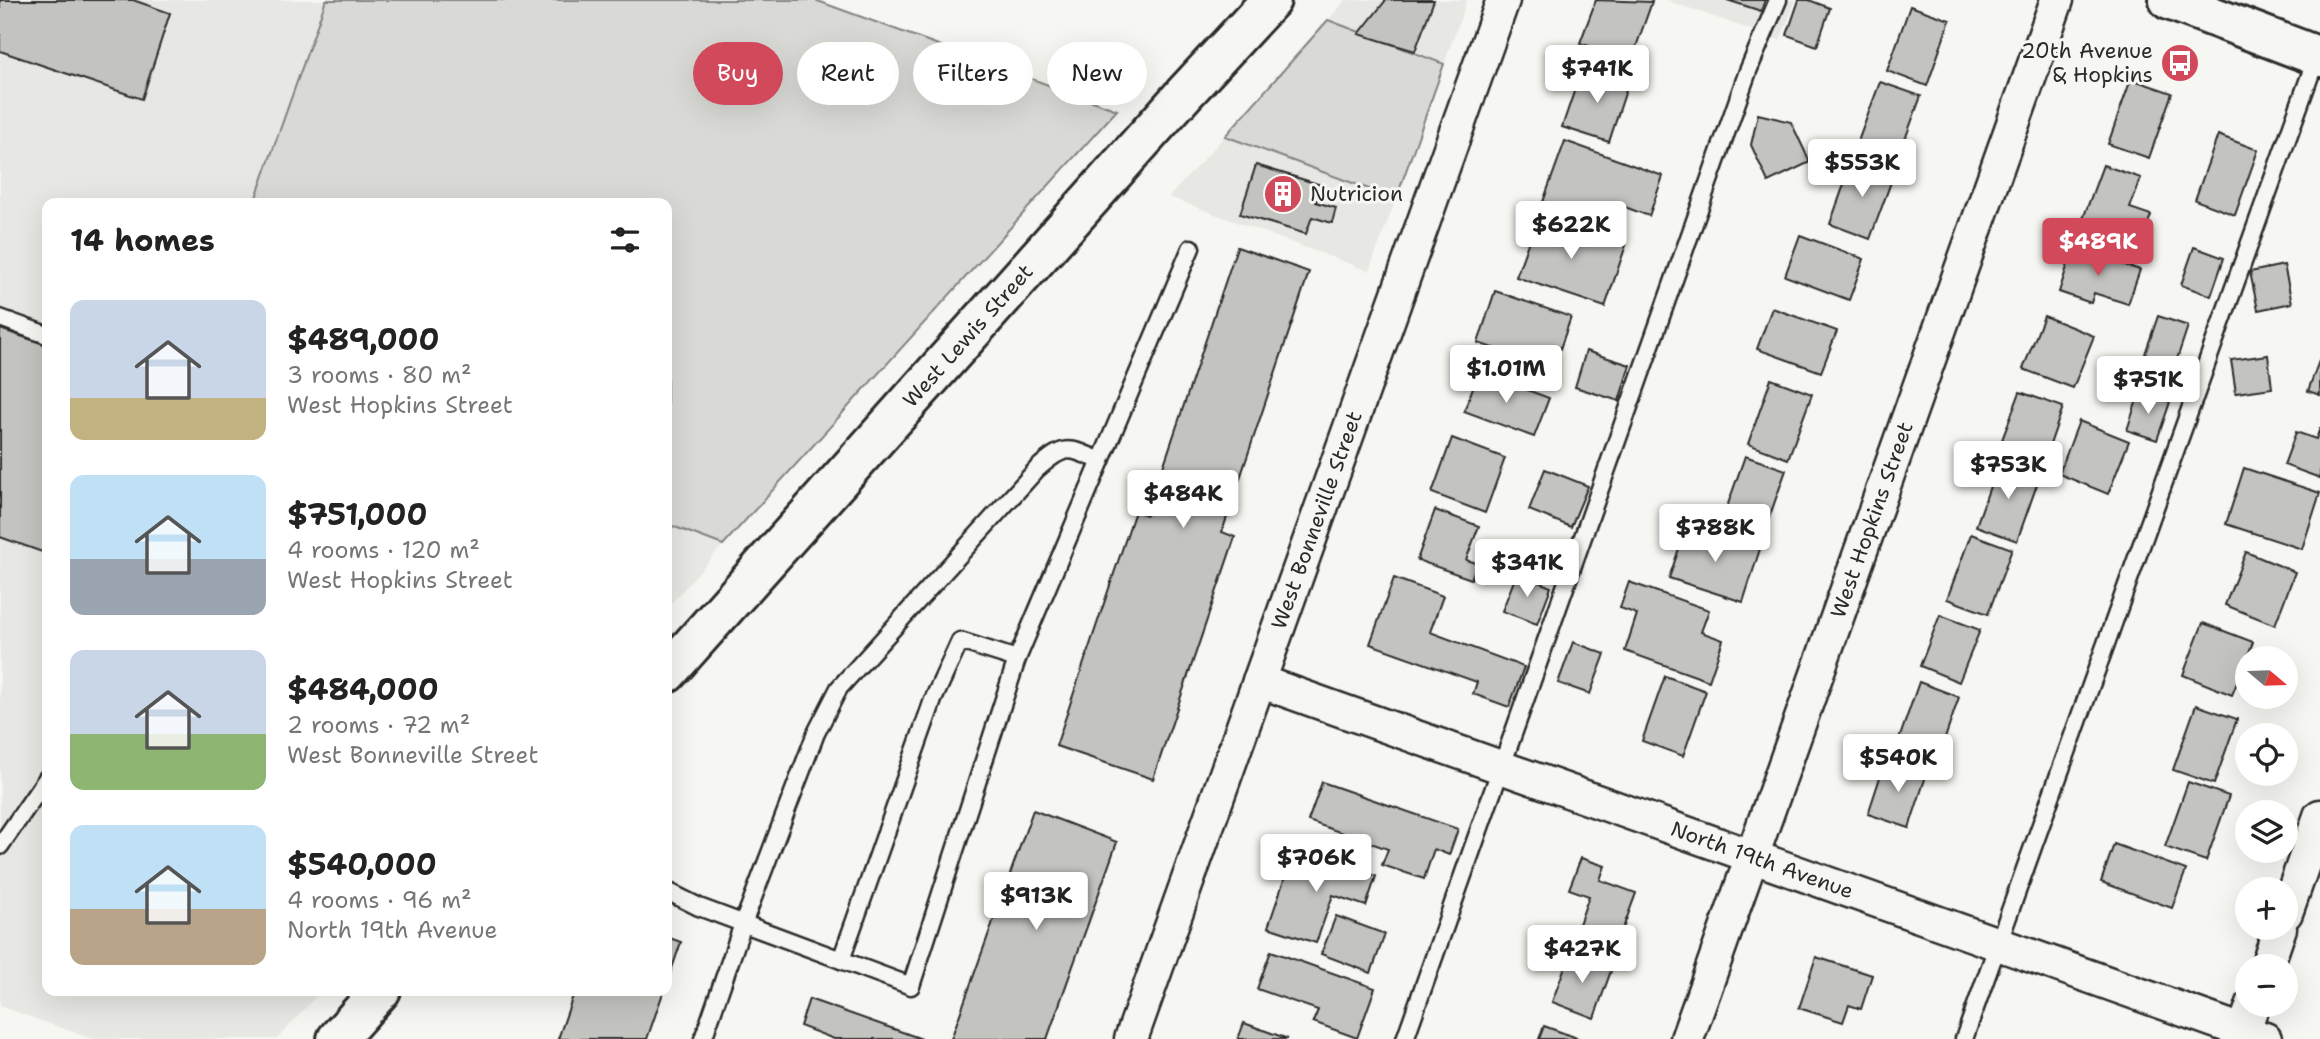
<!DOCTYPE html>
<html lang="en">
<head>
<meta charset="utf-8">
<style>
  body { margin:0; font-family:"Shantell Sans",sans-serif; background:#f6f6f6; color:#222; height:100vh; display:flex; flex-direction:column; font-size:26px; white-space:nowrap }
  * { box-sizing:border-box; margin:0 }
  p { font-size:23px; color:#767676 }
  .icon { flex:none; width:38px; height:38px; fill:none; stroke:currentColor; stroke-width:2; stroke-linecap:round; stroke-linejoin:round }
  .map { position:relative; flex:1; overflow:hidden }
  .panel { position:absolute; left:42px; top:198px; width:630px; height:798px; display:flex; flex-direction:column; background:#fff; border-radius:14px; box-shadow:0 7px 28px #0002 }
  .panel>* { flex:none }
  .guide { position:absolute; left:693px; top:42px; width:665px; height:63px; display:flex; gap:14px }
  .needle { width:46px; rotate:109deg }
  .controls { position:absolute; left:2235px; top:646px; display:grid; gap:14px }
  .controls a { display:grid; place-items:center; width:63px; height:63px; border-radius:50%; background:#fff; box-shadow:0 7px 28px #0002; font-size:35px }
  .price { position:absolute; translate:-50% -60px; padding:0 16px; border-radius:7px; background:#fff; color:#222; font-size:23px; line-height:46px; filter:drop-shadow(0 2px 4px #0008) }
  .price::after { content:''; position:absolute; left:50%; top:42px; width:21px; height:16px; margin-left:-10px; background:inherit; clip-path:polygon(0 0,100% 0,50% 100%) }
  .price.selected { background:#d1495b; color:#fff }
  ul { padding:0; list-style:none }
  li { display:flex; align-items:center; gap:21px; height:175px; padding:0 28px }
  li span { display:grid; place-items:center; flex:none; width:196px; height:140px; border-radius:14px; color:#555 }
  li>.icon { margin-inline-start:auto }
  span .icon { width:84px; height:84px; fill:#fffc; stroke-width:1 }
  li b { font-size:30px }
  h2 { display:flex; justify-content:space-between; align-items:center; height:84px; padding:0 28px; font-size:30px }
  .pill { padding:0 24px; border-radius:32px; background:#fff; box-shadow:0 7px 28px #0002; font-size:24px; line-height:63px }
  .pill.selected { background:#d1495b; color:#fff }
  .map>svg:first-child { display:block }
  .built { fill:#e7e7e3 }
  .green { fill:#d9d9d5; stroke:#828280; stroke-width:2 }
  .building { fill:#c3c3c0; stroke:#2b2b2b; stroke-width:2 }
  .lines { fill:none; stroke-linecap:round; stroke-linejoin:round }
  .lane-casing { stroke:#2b2b2b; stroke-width:21 }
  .street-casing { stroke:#2b2b2b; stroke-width:37 }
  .primary-casing { stroke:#2b2b2b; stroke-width:44 }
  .lane { stroke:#f6f6f2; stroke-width:16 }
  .street { stroke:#f6f6f2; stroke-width:32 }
  .primary { stroke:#f6f6f2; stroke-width:38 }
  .labels { text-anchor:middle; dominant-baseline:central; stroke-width:6; stroke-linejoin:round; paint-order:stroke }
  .poi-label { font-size:21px; fill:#2b2b2b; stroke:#f6f6f2; text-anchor:end }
  .street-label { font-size:21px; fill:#2b2b2b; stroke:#f6f6f2 }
</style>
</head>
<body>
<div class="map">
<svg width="2320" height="1039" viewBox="0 0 2320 1039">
  <rect width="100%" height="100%" fill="#f6f6f2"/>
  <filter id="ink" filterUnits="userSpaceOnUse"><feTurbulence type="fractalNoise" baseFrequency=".0143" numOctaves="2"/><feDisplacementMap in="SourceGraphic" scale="14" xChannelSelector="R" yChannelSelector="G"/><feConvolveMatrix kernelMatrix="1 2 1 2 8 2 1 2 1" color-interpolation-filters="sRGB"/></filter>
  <g filter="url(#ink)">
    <g class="built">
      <polygon points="0,0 326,0 254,203 47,203 47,990 321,991 277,1039 92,1039 0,1006"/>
      <polygon points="1346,0 1467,0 1444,64 1328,20"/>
      <polygon points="1666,0 1796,0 1780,40"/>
      <polygon points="1225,136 1396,199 1369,271 1169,197"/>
      <polygon points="667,524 723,545 667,608"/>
    </g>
    <g class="green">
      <polygon points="326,0 815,0 1117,110 723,545 667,524 667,203 254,203"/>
      <polygon points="1328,20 1444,64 1396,199 1225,136"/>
    </g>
    <g class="building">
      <polygon points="0,0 133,0 170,13 142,99 0,51"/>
      <polygon points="1386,0 1434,0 1415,51 1359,34"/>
      <polygon points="1596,0 1652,2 1631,61 1580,43"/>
      <polygon points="1727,0 1765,0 1761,11"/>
      <polygon points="1799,0 1809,0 1830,8 1817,46 1787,35"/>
      <polygon points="1910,6 1950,20 1927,86 1887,71"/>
      <polygon points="1596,67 1630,78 1609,142 1562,127 1578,80 1591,84"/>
      <polygon points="2131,79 2172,93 2149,158 2108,144"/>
      <polygon points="1880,82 1921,96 1897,161 1856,147"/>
      <polygon points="1758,114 1791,122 1810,162 1768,182 1751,145"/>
      <polygon points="2218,135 2258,150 2235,215 2195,200"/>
      <polygon points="1565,141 1663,176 1649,216 1614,203 1606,224 1543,202"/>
      <polygon points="1853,159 1894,174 1870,239 1830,224"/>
      <polygon points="1256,165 1321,185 1316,202 1336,208 1332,223 1312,217 1306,234 1240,214"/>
      <polygon points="2103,165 2141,178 2130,208 2151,215 2139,248 2080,227"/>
      <polygon points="1538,215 1626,245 1605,307 1516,277"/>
      <polygon points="1800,235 1864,259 1849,300 1785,276"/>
      <polygon points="1237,247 1309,272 1222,532 1235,537 1153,779 1056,746 1135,511 1147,515"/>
      <polygon points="2194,247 2224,258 2211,296 2181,285"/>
      <polygon points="2073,248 2140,270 2128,304 2094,293 2091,303 2059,292"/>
      <polygon points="2284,265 2292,303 2258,310 2250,272"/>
      <polygon points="1495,291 1571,317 1553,369 1478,343"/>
      <polygon points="1772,308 1837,331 1821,372 1757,349"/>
      <polygon points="2044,316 2094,336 2073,388 2023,369"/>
      <polygon points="2158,316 2188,326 2175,365 2145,354"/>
      <polygon points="0,329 47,345 47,547 45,553 0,537"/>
      <polygon points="1586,351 1630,365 1619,401 1575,387"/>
      <polygon points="2268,355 2272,388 2236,393 2231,360"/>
      <polygon points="2320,358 2320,395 2308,391"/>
      <polygon points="1479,372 1549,398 1534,437 1464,411"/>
      <polygon points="1771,379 1812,394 1788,459 1748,444"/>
      <polygon points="2140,391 2170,402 2157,440 2127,430"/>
      <polygon points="2020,392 2063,407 2046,456 2002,440"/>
      <polygon points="2079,421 2129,441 2108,494 2059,474"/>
      <polygon points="2320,428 2320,478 2284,465 2296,432 2316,439"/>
      <polygon points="1452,438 1505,458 1485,513 1432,493"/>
      <polygon points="1745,456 1786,470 1763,535 1722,521"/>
      <polygon points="1999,461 2040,476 2017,541 1976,526"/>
      <polygon points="2244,468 2320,493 2302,549 2226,524"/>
      <polygon points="1545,469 1588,486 1571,527 1529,510"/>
      <polygon points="1435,510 1479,526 1466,560 1477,563 1471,579 1417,560"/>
      <polygon points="1687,525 1760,549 1743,602 1669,578"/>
      <polygon points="1971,534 2012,549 1988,614 1947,599"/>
      <polygon points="2246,552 2295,572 2275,625 2225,605"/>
      <polygon points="1517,573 1551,587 1537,624 1502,611"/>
      <polygon points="1394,578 1443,596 1430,632 1524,667 1509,707 1473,694 1477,682 1370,644"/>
      <polygon points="1629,582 1709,610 1701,632 1723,640 1709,681 1625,651 1637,614 1620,608"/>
      <polygon points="1940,615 1980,630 1959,682 1920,666"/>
      <polygon points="2203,623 2253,642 2232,695 2183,675"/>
      <polygon points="1573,642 1605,654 1590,694 1558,683"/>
      <polygon points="1665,676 1706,691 1683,756 1642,741"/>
      <polygon points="1919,682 1959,697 1937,762 1896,748"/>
      <polygon points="2196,705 2237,719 2214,784 2173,770"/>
      <polygon points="1886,759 1927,773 1909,828 1868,814"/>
      <polygon points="1322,782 1458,829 1449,855 1434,849 1424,879 1382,865 1388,849 1308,821"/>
      <polygon points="2188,782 2229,796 2206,861 2165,847"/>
      <polygon points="1033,810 1117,842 1047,1039 951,1039"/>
      <polygon points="2114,844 2186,870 2172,908 2101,882"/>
      <polygon points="1295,848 1376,876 1366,906 1333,895 1316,943 1268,927"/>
      <polygon points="1581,858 1605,866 1600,880 1636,893 1618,942 1578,927 1589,896 1569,889"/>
      <polygon points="1336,916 1385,934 1371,973 1321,954"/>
      <polygon points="667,937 681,942 667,983"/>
      <polygon points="1271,951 1375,988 1357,1038 1313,1022 1318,1010 1257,989"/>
      <polygon points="1570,953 1612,968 1594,1018 1552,1002"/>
      <polygon points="1816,957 1872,975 1861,1009 1849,1005 1843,1022 1799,1008"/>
      <polygon points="575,990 664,990 647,1039 558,1039"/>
      <polygon points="809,999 922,1039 834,1039 800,1026"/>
      <polygon points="1244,1023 1288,1039 1238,1039"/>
      <polygon points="1544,1026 1580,1039 1539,1039"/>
    </g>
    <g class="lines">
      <defs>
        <g id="lane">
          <polyline points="0,318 47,335"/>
          <polyline points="0,846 47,778"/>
          <polyline points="667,891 699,907 911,986 1017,659 1191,248"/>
          <polyline points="841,960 933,700 960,641 1017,659"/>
          <path d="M 703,1039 L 743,924 L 816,733 L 839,688 L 1037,469 C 1065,444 1068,447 1101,461"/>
          <polyline points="1405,1039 1748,71 1778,0"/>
          <polyline points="1964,1039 2317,56"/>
        </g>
        <g id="street">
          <path id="s1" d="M 1259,681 L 2265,1039"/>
          <polyline points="2286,913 2320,816"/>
          <polyline points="2267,966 2280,928"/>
          <path id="s2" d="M 1131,1039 L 1503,0"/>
          <path id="s3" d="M 1687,1039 L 2057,0"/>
          <polyline points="2241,1039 2253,1004"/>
        </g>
        <g id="primary">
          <polyline points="2169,0 2320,57"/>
          <path id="s4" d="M 667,673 L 1184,94 L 1271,0"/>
          <polyline points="337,1039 381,990"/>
        </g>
      </defs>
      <use href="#lane" class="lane-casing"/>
      <use href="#street" class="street-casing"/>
      <use href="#primary" class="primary-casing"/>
      <use href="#lane" class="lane"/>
      <use href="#street" class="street"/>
      <use href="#primary" class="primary"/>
    </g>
  </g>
  <defs>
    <symbol id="bus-disc" viewBox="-11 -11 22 22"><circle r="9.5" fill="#d1495b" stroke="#f6f6f2"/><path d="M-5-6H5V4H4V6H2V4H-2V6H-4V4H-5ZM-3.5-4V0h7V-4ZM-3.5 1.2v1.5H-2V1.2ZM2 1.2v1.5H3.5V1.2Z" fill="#fff"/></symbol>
    <symbol id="building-disc" viewBox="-11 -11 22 22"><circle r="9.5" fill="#d1495b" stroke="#f6f6f2"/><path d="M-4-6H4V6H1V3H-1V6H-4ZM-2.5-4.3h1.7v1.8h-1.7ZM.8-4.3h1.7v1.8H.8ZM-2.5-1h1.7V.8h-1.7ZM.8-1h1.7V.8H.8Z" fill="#fff"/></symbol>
  </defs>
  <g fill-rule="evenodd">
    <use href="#bus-disc" x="2158" y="41" width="44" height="44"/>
    <use href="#building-disc" x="1261" y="172" width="44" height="44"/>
  </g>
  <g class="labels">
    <g class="poi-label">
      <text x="2153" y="51">20th Avenue<tspan x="2153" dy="24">&amp; Hopkins</tspan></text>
      <text x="1310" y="194" text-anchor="start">Nutricion</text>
    </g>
    <g class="street-label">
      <text stroke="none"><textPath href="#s4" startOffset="452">West Lewis Street</textPath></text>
      <text stroke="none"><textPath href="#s3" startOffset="551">West Hopkins Street</textPath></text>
      <text stroke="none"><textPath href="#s2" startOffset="551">West Bonneville Street</textPath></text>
      <text stroke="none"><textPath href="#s1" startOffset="534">North 19th Avenue</textPath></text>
    </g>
  </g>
</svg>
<div class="controls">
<a><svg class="needle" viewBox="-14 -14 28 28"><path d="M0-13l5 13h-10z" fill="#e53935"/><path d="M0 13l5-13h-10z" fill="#767676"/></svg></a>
<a><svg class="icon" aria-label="locate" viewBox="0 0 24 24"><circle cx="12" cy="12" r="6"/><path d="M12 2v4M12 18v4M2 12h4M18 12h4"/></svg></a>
<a><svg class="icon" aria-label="layers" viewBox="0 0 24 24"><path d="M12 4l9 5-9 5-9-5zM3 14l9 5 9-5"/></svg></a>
<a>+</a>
<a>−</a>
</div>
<b class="price" style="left:1597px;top:105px">$741K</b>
<b class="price" style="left:1862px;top:199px">$553K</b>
<b class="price" style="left:1571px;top:261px">$622K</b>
<b class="price selected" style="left:2098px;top:278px">$489K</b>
<b class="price" style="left:1506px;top:405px">$1.01M</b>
<b class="price" style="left:2148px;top:416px">$751K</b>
<b class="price" style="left:2008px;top:501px">$753K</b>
<b class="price" style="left:1183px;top:530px">$484K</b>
<b class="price" style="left:1715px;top:564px">$788K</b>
<b class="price" style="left:1527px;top:599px">$341K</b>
<b class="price" style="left:1898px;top:794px">$540K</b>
<b class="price" style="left:1316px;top:894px">$706K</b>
<b class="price" style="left:1036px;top:932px">$913K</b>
<b class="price" style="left:1582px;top:985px">$427K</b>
<div class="guide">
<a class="pill selected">Buy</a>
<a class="pill">Rent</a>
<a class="pill">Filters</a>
<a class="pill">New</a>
</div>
<section class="panel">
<h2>14 homes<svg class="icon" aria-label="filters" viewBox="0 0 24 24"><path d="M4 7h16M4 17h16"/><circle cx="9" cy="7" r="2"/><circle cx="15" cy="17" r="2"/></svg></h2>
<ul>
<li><span style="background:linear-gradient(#c9d6e8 70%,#c2b280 0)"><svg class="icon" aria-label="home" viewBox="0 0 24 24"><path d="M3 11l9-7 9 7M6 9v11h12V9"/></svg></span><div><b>$489,000</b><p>3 rooms · 80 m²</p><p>West Hopkins Street</p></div></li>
<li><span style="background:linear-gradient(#bfe0f5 60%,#9aa5b1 0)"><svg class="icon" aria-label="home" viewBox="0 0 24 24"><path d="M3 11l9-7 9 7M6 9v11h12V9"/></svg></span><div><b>$751,000</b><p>4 rooms · 120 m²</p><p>West Hopkins Street</p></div></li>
<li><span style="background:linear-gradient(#c9d6e8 60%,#8fb573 0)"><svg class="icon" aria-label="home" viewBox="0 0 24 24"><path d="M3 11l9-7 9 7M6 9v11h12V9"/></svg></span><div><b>$484,000</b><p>2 rooms · 72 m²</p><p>West Bonneville Street</p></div></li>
<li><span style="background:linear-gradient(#bfe0f5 60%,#b9a48a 0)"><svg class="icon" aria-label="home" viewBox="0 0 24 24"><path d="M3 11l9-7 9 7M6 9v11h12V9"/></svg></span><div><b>$540,000</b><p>4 rooms · 96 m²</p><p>North 19th Avenue</p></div></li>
</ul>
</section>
</div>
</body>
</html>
